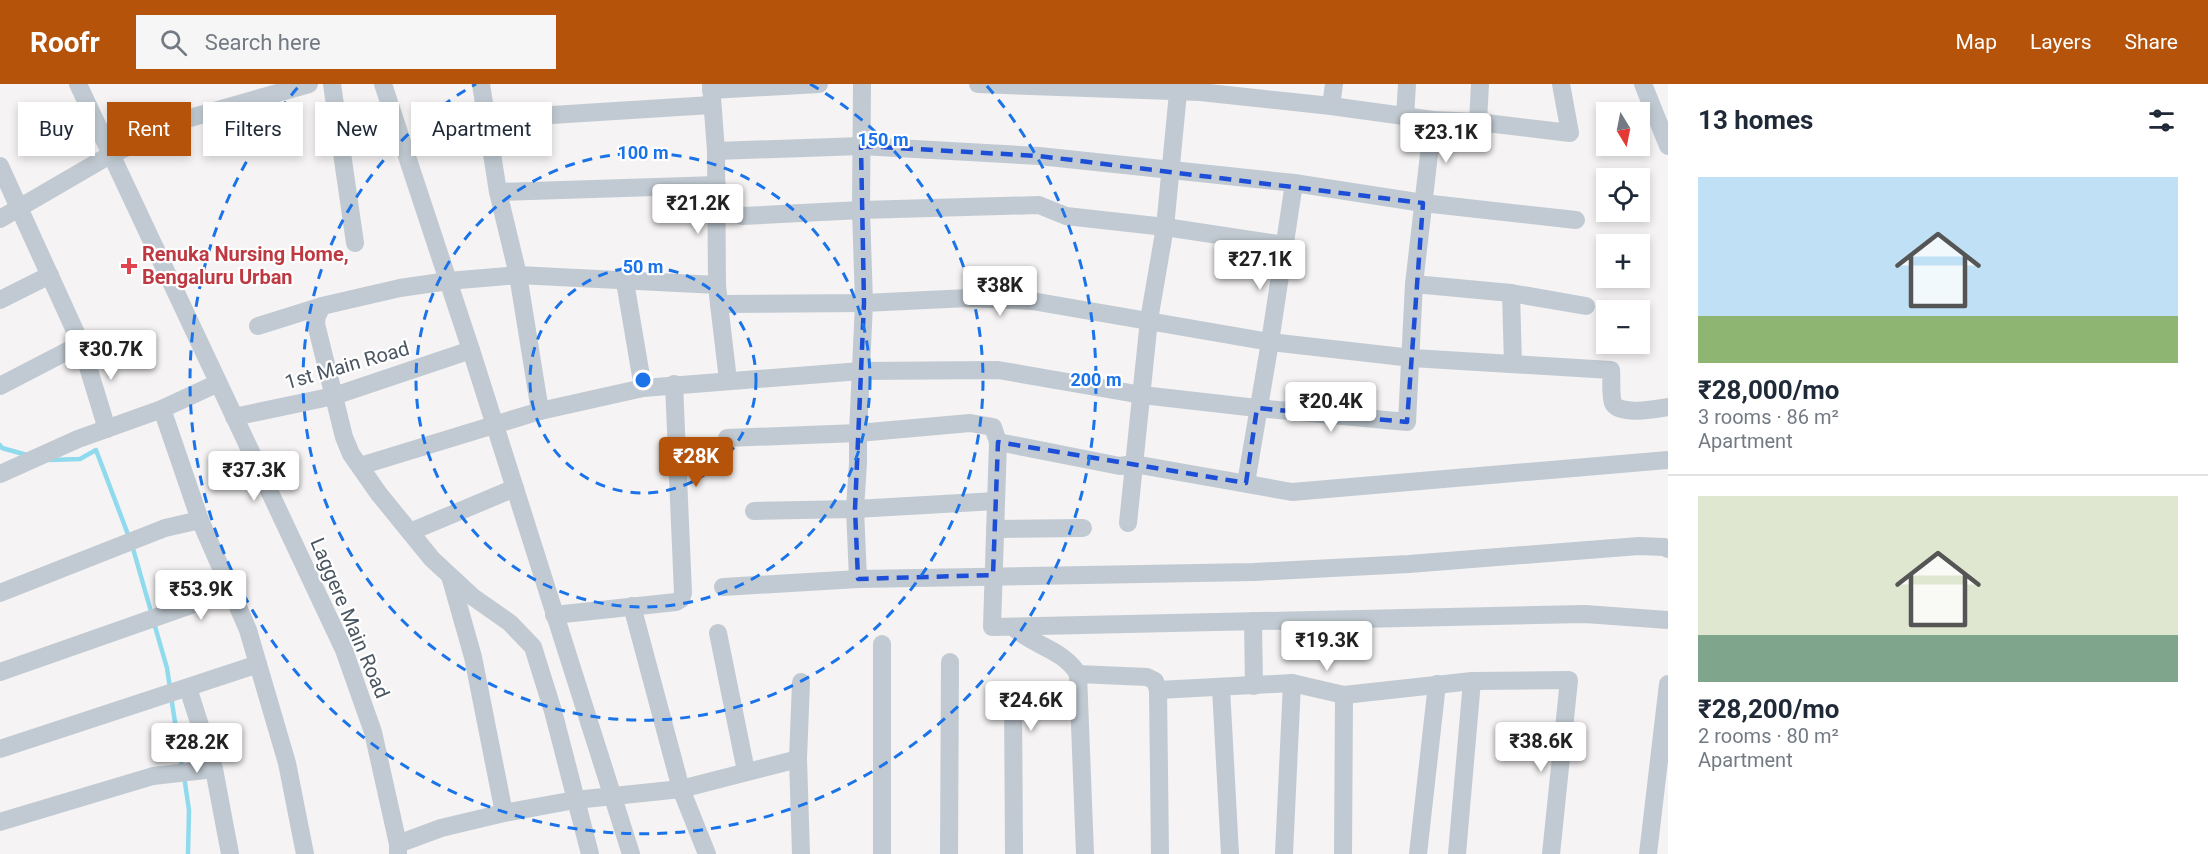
<!DOCTYPE html>
<html lang="en">
<head>
<meta charset="utf-8">
<style>
  body { margin:0; font-family:Roboto,sans-serif; background:#f6f6f7; color:#1f2937; height:100vh; display:flex; flex-direction:column; font-size:22px; white-space:nowrap }
  * { box-sizing:border-box; margin:0 }
  p { font-size:20px; color:#747a83 }
  .icon { flex:none; width:33px; height:33px; fill:none; stroke:currentColor; stroke-width:2; stroke-linecap:round; stroke-linejoin:round }
  .map { position:relative; flex:1; overflow:hidden }
  .side { display:flex; flex-direction:column; background:#fff; width:540px }
  .side>* { flex:none }
  .hud { position:absolute; left:18px; top:18px; width:570px; height:54px; display:flex; gap:12px }
  .needle { width:39px; rotate:170deg }
  .tools { position:absolute; left:1596px; top:18px; display:grid; gap:12px }
  .tools a { display:grid; place-items:center; width:54px; height:54px; border-radius:0px; background:#fff; box-shadow:0 3px 9px #0003; font-size:30px }
  .price { position:absolute; translate:-50% -51px; padding:0 14px; border-radius:6px; background:#fff; color:#222; font-size:20px; line-height:39px; filter:drop-shadow(0 2px 3px #0008) }
  .price::after { content:''; position:absolute; left:50%; top:36px; width:18px; height:14px; margin-left:-9px; background:inherit; clip-path:polygon(0 0,100% 0,50% 100%) }
  .price.selected { background:#b45309; color:#fff }
  ul { padding:0; list-style:none }
  li { display:grid; align-content:center; gap:12px; height:318px; padding:0 30px }
  li+li { border-top:2px solid #e0e1e3 }
  li span { display:grid; place-items:center; height:186px; border-radius:0px; color:#555 }
  li>.icon { margin-inline-start:auto }
  span .icon { width:108px; height:108px; fill:#fffc; stroke-width:1 }
  li b { font-size:26px }
  h2 { display:flex; justify-content:space-between; align-items:center; height:72px; padding:0 30px; font-size:26px }
  .tag { padding:0 21px; border-radius:0px; background:#fff; box-shadow:0 3px 9px #0003; font-size:21px; line-height:54px }
  .tag.selected { background:#b45309; color:#fff }
  header { display:flex; align-items:center; gap:36px; box-sizing:border-box; height:84px; padding:0 30px; background:#b45309; color:#fff }
  header strong { font-size:28px }
  nav { display:flex; gap:33px; margin-inline-start:auto; font-size:21px }
  .search { width:420px; height:54px; background:#f6f6f7; display:flex; align-items:center; gap:15px; box-sizing:border-box; padding:0 21px; border-radius:0px; color:#747a83; font-size:22px }
  main { display:flex; flex:1; min-height:0 }
  .map>svg:first-child { display:block }
  .lines { fill:none; stroke-linecap:round; stroke-linejoin:round }
  .stream { stroke:#90daee; stroke-width:4.5 }
  .minor { stroke:#c1cad2; stroke-width:18 }
  .marked { fill:none; stroke:#1d4ed8; stroke-width:4.5; stroke-dasharray:12 8; stroke-linejoin:round }
  .ring { fill:none; stroke:#1a73e8; stroke-width:3; stroke-dasharray:10 8 }
  .health-dot { fill:#e0444e; stroke:#fff; stroke-width:2 }
  .labels { text-anchor:middle; dominant-baseline:central; stroke-width:4.5; stroke-linejoin:round; paint-order:stroke }
  .health-label { font-size:20px; font-weight:bold; fill:#be3a42; stroke:#fff; text-anchor:start }
  .street-label { font-size:20px; fill:#4a5661; stroke:#fff }
  .centre { fill:#1a73e8; stroke:#fff; stroke-width:3 }
  .ring-label { font-size:18px; text-anchor:middle; font-weight:bold; fill:#1a73e8; stroke:#fff; stroke-width:4.5; stroke-linejoin:round; paint-order:stroke }
</style>
</head>
<body>
<header>
<strong>Roofr</strong>
<div class="search"><svg class="icon" aria-label="search" viewBox="0 0 24 24"><circle cx="10" cy="10" r="6"/><path d="M15 15l6 6"/></svg>Search here</div>
<nav><a>Map</a><a>Layers</a><a>Share</a></nav>
</header>
<main>
<div class="map">
<svg width="1668" height="770" viewBox="0 0 1668 770">
  <rect width="100%" height="100%" fill="#f5f3f3"/>
  <g class="lines">
    <g class="stream">
      <polyline points="0,361 2,364 27,371"/>
      <polyline points="50,376 80,375 96,366 129,453"/>
      <polyline points="132,461 152,531"/>
      <polyline points="154,539 167,584 170,604"/>
      <polyline points="171,612 182,684"/>
      <polyline points="184,692 189,726 188,770"/>
    </g>
    <g class="minor">
      <polyline points="78,0 344,566 373,648 398,760 398,770"/>
      <polyline points="332,0 355,159"/>
      <polyline points="383,0 471,266 631,770"/>
      <polyline points="481,0 498,108 518,191 540,327"/>
      <polyline points="711,0 716,67 717,201"/>
      <polyline points="978,0 1200,8 1331,22 1433,36 1478,38 1570,49 1561,0"/>
      <polyline points="1643,0 1668,62"/>
      <polyline points="711,6 819,0"/>
      <polyline points="1331,22 1334,0"/>
      <polyline points="1405,33 1407,0"/>
      <polyline points="487,35 711,21"/>
      <polyline points="1478,38 1480,0"/>
      <polyline points="716,67 861,62 1039,72 1294,99 1423,119 1576,136"/>
      <polyline points="0,82 81,260 107,345"/>
      <polyline points="498,108 717,101"/>
      <polyline points="742,132 861,126 1039,121 1066,132 1165,143 1285,161"/>
      <polyline points="0,135 110,71 149,53 162,42 309,0"/>
      <polyline points="625,198 643,304"/>
      <polyline points="1414,200 1511,209 1586,222"/>
      <polyline points="1511,209 1513,280"/>
      <polyline points="0,216 50,191"/>
      <polyline points="719,220 728,296"/>
      <polyline points="322,222 317,232 316,240 344,353 351,370 379,410 432,475 473,513 510,539 533,563 553,627 590,770"/>
      <path d="M 258,242 L 322,222 L 400,204 L 448,197 L 518,191 L 717,201 L 719,220 L 864,219 L 968,214 L 1032,217 L 1270,258 L 1412,274 L 1611,286 C 1612,295 1610,310 1613,319 C 1619,332 1656,325 1668,323"/>
      <polyline points="0,302 81,260"/>
      <polyline points="162,325 200,436 248,546 287,679 305,770"/>
      <polyline points="234,333 334,312 471,266"/>
      <polyline points="727,354 858,349 970,339 993,343 998,358 992,543 1585,530 1668,536"/>
      <polyline points="998,358 1120,382 1134,380 1292,408 1668,376"/>
      <polyline points="360,382 540,327 643,304 861,287 998,286 1142,311 1257,324 1407,338 1414,200 1433,36"/>
      <polyline points="0,390 78,355 162,325 218,299"/>
      <polyline points="1246,399 1270,258 1294,99"/>
      <polyline points="754,427 855,425 996,417"/>
      <polyline points="1128,439 1149,236 1165,143 1178,9"/>
      <polyline points="995,445 1083,444"/>
      <polyline points="410,448 515,404"/>
      <polyline points="450,492 473,573 504,729"/>
      <polyline points="858,495 855,425 858,379 858,349 864,219 861,126 862,0"/>
      <polyline points="723,503 858,495 1254,488 1409,480 1639,462 1664,463 1668,465"/>
      <polyline points="0,509 165,444 200,436"/>
      <polyline points="632,522 681,705 707,770"/>
      <polyline points="554,531 676,518 681,515 683,509 674,300"/>
      <polyline points="1253,537 1254,602"/>
      <path d="M 1013,543 C 1033,562 1063,565 1078,590 L 1147,593 L 1155,597 L 1158,606 L 1160,770"/>
      <polyline points="718,549 746,687"/>
      <polyline points="882,560 882,770"/>
      <polyline points="0,588 231,507"/>
      <polyline points="1078,590 1085,770"/>
      <polyline points="188,604 214,685 230,770"/>
      <polyline points="1221,604 1230,770"/>
      <polyline points="1158,606 1292,599 1344,611 1472,597 1569,596 1551,770"/>
      <polyline points="1013,612 1014,770"/>
      <polyline points="0,665 258,580"/>
      <polyline points="798,675 801,598"/>
      <polyline points="0,738 153,692 214,685"/>
      <polyline points="398,760 441,744 504,729 575,716 681,705 798,675 801,770"/>
      <polyline points="949,770 950,578"/>
      <polyline points="1284,770 1292,599"/>
      <polyline points="1343,770 1344,611"/>
      <polyline points="1418,770 1437,600"/>
      <polyline points="1457,770 1472,597"/>
      <polyline points="1648,770 1668,600"/>
    </g>
  </g>
  <path class="marked" d="M 861,62 L 1039,72 L 1423,119 L 1407,338 L 1257,324 L 1246,399 L 998,358 L 993,491 L 858,495 L 855,425 L 864,219 Z"/>
  <g class="ring">
    <circle cx="643" cy="296" r="113"/>
    <circle cx="643" cy="296" r="227"/>
    <path d="M810 0A340 340 0 1 1 476 0"/>
    <path d="M987 2A453 453 0 1 1 299 2"/>
  </g>
  <path class="health-dot" d="M126 173h6v6h6v6h-6v6h-6v-6h-6v-6h6z"/>
  <g class="labels">
    <g class="health-label">
      <text x="142" y="170">Renuka Nursing Home,<tspan x="142" dy="23">Bengaluru Urban</tspan></text>
    </g>
    <g class="street-label">
      <text transform="translate(347 281) rotate(-16)">1st Main Road</text>
      <text transform="translate(350 534) rotate(67)">Laggere Main Road</text>
    </g>
  </g>
  <circle cx="643" cy="296" r="9" class="centre"/>
  <g class="ring-label">
    <text x="883" y="62">150 m</text>
    <text x="643" y="75">100 m</text>
    <text x="643" y="189">50 m</text>
    <text x="1096" y="302">200 m</text>
  </g>
</svg>
<div class="tools">
<a><svg class="needle" viewBox="-14 -14 28 28"><path d="M0-13l5 13h-10z" fill="#e53935"/><path d="M0 13l5-13h-10z" fill="#747a83"/></svg></a>
<a><svg class="icon" aria-label="locate" viewBox="0 0 24 24"><circle cx="12" cy="12" r="6"/><path d="M12 2v4M12 18v4M2 12h4M18 12h4"/></svg></a>
<a>+</a>
<a>−</a>
</div>
<b class="price" style="left:1446px;top:80px">₹23.1K</b>
<b class="price" style="left:698px;top:151px">₹21.2K</b>
<b class="price" style="left:1260px;top:207px">₹27.1K</b>
<b class="price" style="left:1000px;top:233px">₹38K</b>
<b class="price" style="left:111px;top:297px">₹30.7K</b>
<b class="price" style="left:1331px;top:349px">₹20.4K</b>
<b class="price selected" style="left:696px;top:404px">₹28K</b>
<b class="price" style="left:254px;top:418px">₹37.3K</b>
<b class="price" style="left:201px;top:537px">₹53.9K</b>
<b class="price" style="left:1327px;top:588px">₹19.3K</b>
<b class="price" style="left:1031px;top:648px">₹24.6K</b>
<b class="price" style="left:1541px;top:689px">₹38.6K</b>
<b class="price" style="left:197px;top:690px">₹28.2K</b>
<div class="hud">
<a class="tag">Buy</a>
<a class="tag selected">Rent</a>
<a class="tag">Filters</a>
<a class="tag">New</a>
<a class="tag">Apartment</a>
</div>
</div>
<section class="side">
<h2>13 homes<svg class="icon" aria-label="filters" viewBox="0 0 24 24"><path d="M4 7h16M4 17h16"/><circle cx="9" cy="7" r="2"/><circle cx="15" cy="17" r="2"/></svg></h2>
<ul>
<li><span style="background:linear-gradient(#bfe0f5 75%,#8fb573 0)"><svg class="icon" aria-label="home" viewBox="0 0 24 24"><path d="M3 11l9-7 9 7M6 9v11h12V9"/></svg></span><div><b>₹28,000/mo</b><p>3 rooms · 86 m²</p><p>Apartment</p></div></li>
<li><span style="background:linear-gradient(#dfe7d0 75%,#7fa58c 0)"><svg class="icon" aria-label="home" viewBox="0 0 24 24"><path d="M3 11l9-7 9 7M6 9v11h12V9"/></svg></span><div><b>₹28,200/mo</b><p>2 rooms · 80 m²</p><p>Apartment</p></div></li>
</ul>
</section>
</main>
</body>
</html>
